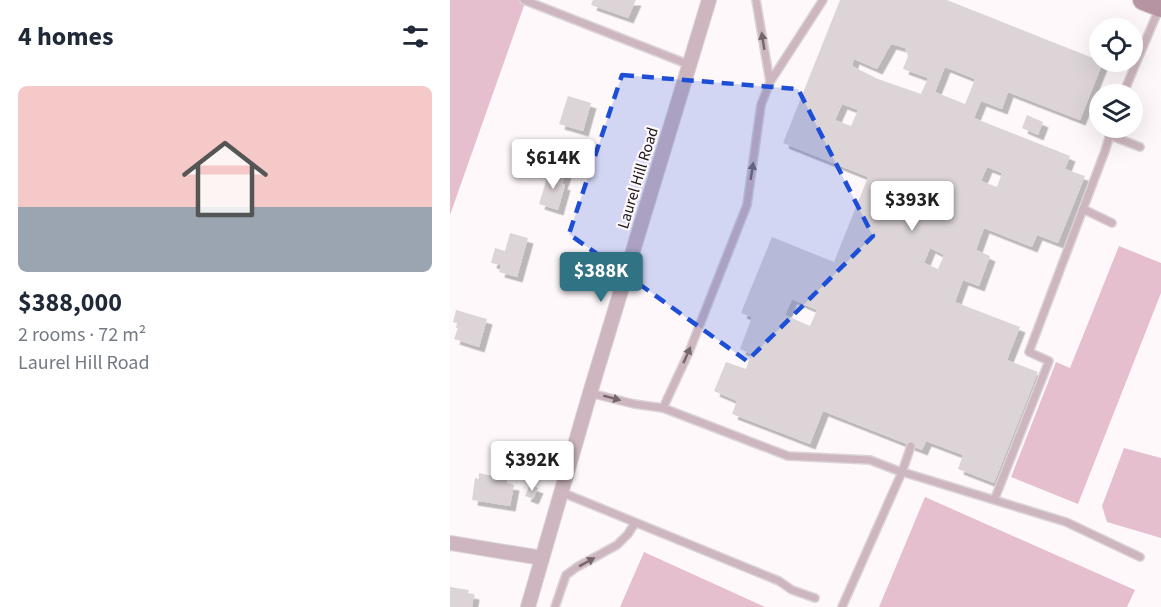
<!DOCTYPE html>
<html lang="en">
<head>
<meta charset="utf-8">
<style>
  body { margin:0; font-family:"Source Sans 3",sans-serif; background:#f2f2f3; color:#1f2937; height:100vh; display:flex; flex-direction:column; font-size:22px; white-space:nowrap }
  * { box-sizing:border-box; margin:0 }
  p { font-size:20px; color:#747a83 }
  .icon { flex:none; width:33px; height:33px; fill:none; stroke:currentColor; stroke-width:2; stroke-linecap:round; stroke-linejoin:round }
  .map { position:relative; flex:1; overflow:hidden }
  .details { display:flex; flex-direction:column; background:#fff; width:450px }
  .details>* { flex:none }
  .tools { position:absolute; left:639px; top:18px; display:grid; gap:12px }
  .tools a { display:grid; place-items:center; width:54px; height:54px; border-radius:50%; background:#fff; box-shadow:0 6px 24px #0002; font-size:30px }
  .price { position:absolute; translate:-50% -51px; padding:0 14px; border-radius:6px; background:#fff; color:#222; font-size:20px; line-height:39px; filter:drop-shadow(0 2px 3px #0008) }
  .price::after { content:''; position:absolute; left:50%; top:36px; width:18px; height:14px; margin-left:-9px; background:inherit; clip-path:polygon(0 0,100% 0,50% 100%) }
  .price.current { background:#307384; color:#fff }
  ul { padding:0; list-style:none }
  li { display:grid; align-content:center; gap:12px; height:318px; padding:0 18px }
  li span { display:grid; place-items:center; height:186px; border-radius:9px; color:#555 }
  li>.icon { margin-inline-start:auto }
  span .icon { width:108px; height:108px; fill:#fffc; stroke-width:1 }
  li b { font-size:26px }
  h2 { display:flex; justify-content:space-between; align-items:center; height:72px; padding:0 18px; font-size:26px }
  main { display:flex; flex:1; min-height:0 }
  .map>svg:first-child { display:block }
  .green { fill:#e5bfce }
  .building { fill:#dcd4d7; fill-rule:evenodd; filter:url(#shadow) }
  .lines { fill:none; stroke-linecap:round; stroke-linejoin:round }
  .service-casing { stroke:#dbd4d7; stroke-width:10 }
  .minor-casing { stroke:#dbd4d7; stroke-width:16 }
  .secondary-casing { stroke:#dbd4d7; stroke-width:22 }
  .service { stroke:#cdb6bf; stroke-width:7 }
  .minor { stroke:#cdb6bf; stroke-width:14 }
  .secondary { stroke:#b694a2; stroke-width:20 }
  .oneway { fill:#74676c }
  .marked { fill:#1d4ed8; fill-opacity:0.2; stroke:#1d4ed8; stroke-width:4.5; stroke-dasharray:12 8; stroke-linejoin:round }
  .labels { text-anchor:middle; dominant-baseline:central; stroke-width:4.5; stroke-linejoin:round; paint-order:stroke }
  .street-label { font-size:16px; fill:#1b1819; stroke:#fff8fb }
</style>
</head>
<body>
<main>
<section class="details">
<h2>4 homes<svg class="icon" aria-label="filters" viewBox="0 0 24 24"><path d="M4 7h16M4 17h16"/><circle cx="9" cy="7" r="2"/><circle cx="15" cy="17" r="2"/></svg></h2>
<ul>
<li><span style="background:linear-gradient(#f6c9c9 65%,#9aa5b1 0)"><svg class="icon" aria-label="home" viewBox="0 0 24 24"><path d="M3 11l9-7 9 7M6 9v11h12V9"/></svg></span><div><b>$388,000</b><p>2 rooms · 72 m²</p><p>Laurel Hill Road</p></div></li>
</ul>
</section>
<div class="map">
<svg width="711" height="607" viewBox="0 0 711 607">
  <defs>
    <filter id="shadow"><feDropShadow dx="5.5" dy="5.5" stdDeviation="0" flood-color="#0004"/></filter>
  </defs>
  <rect width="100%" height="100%" fill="#fff8fb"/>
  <g class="green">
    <polygon points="0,0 76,0 0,215"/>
    <polygon points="669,246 711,263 711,293 628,504 561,477 606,362 620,368"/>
    <polygon points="674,448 711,458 711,538 657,522 652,506"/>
    <polygon points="475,497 685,590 677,607 429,607"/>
    <polygon points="194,552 315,607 170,607"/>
  </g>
  <g class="building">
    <polygon points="143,0 186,0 178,18 141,5"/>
    <path d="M 390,0 L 497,0 L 653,62 L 630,120 L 558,92 L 552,109 L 531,101 L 524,118 L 620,156 L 615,169 L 635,176 L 608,243 L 587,235 L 582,247 L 534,228 L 526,250 L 540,256 L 529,286 L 513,280 L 505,302 L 570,327 L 557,360 L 588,372 L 544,483 L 508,469 L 513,455 L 476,441 L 472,450 L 373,411 L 360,444 L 282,414 L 287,401 L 264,391 L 276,362 L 296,369 L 301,354 L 290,349 L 302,317 L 291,313 L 322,237 L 384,262 L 418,177 L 333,143 ZM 441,44 L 455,48 L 458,56 L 453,69 L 478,78 L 471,94 L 428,79 L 402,66 L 404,59 L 427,69 ZM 495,67 L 525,79 L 515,104 L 485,92 ZM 392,104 L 408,110 L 401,126 L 385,120 ZM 537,167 L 552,173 L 547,187 L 531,181 ZM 480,248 L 494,255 L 488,269 L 474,263 ZM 342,299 L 367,310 L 360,326 L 335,315 Z"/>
    <polygon points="118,96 141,103 133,131 109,124"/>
    <polygon points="577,115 593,122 588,135 572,128"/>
    <polygon points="100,168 116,173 112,184 115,185 108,210 89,204"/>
    <polygon points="60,233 78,238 67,277 49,272 51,265 41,263 45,248 55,251"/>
    <polygon points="6,310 37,319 29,347 4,339 8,328 6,328 7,323 3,322"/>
    <polygon points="29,473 57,479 57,484 64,485 60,506 22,500 25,478 29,479"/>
    <polygon points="80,485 88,488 83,499 75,496"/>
    <polygon points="0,587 19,590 18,593 24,594 22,607 0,607"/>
  </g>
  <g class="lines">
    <defs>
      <g id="service">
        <polyline points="74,0 240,65"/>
        <polyline points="306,0 320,82"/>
        <polyline points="673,94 709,9"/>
        <polyline points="659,135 690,147"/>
        <polyline points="633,209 662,223"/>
        <polyline points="140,393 184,404 213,408 338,456 420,460 446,470 616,522 690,557"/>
        <polyline points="213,408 239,352 297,205 311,105 320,82 373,0"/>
        <polyline points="111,492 329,581 342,590 365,598"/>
        <polyline points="545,498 599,361 579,352 655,151 662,128"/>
        <polyline points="105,607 116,575 127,567 167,545 178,534 185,523"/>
        <polyline points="392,607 452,472 461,446"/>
      </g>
      <g id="minor">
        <polyline points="0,543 92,558"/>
        <polyline points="78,607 140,393 259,0"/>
      </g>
      <polyline id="secondary" points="693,0 711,7"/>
    </defs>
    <use href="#service" class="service-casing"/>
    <use href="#minor" class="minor-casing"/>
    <use href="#secondary" class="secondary-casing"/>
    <use href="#service" class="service"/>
    <use href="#minor" class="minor"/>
    <use href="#secondary" class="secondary"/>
  </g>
  <defs><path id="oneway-solid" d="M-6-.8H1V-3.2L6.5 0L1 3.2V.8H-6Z" transform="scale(1.5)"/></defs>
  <g class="oneway">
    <use href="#oneway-solid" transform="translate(313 41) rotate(-99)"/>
    <use href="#oneway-solid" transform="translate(302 171) rotate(-81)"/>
    <use href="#oneway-solid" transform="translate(237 355) rotate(-66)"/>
    <use href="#oneway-solid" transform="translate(162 398) rotate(15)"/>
    <use href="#oneway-solid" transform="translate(137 562) rotate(-29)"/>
  </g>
  <path class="marked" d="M 172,75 L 348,89 L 423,236 L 297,361 L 119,234 Z"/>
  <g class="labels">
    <g class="street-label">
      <text transform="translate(188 178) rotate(-73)">Laurel Hill Road</text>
    </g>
  </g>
</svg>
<div class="tools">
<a><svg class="icon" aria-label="locate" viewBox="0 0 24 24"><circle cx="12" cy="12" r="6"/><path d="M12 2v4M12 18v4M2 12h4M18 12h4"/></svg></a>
<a><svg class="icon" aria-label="layers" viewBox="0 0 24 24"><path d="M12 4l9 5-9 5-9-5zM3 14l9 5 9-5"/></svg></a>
</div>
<b class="price" style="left:103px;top:190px">$614K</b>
<b class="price" style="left:462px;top:232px">$393K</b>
<b class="price current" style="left:151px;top:303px">$388K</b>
<b class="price" style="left:82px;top:492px">$392K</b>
</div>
</main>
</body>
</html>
